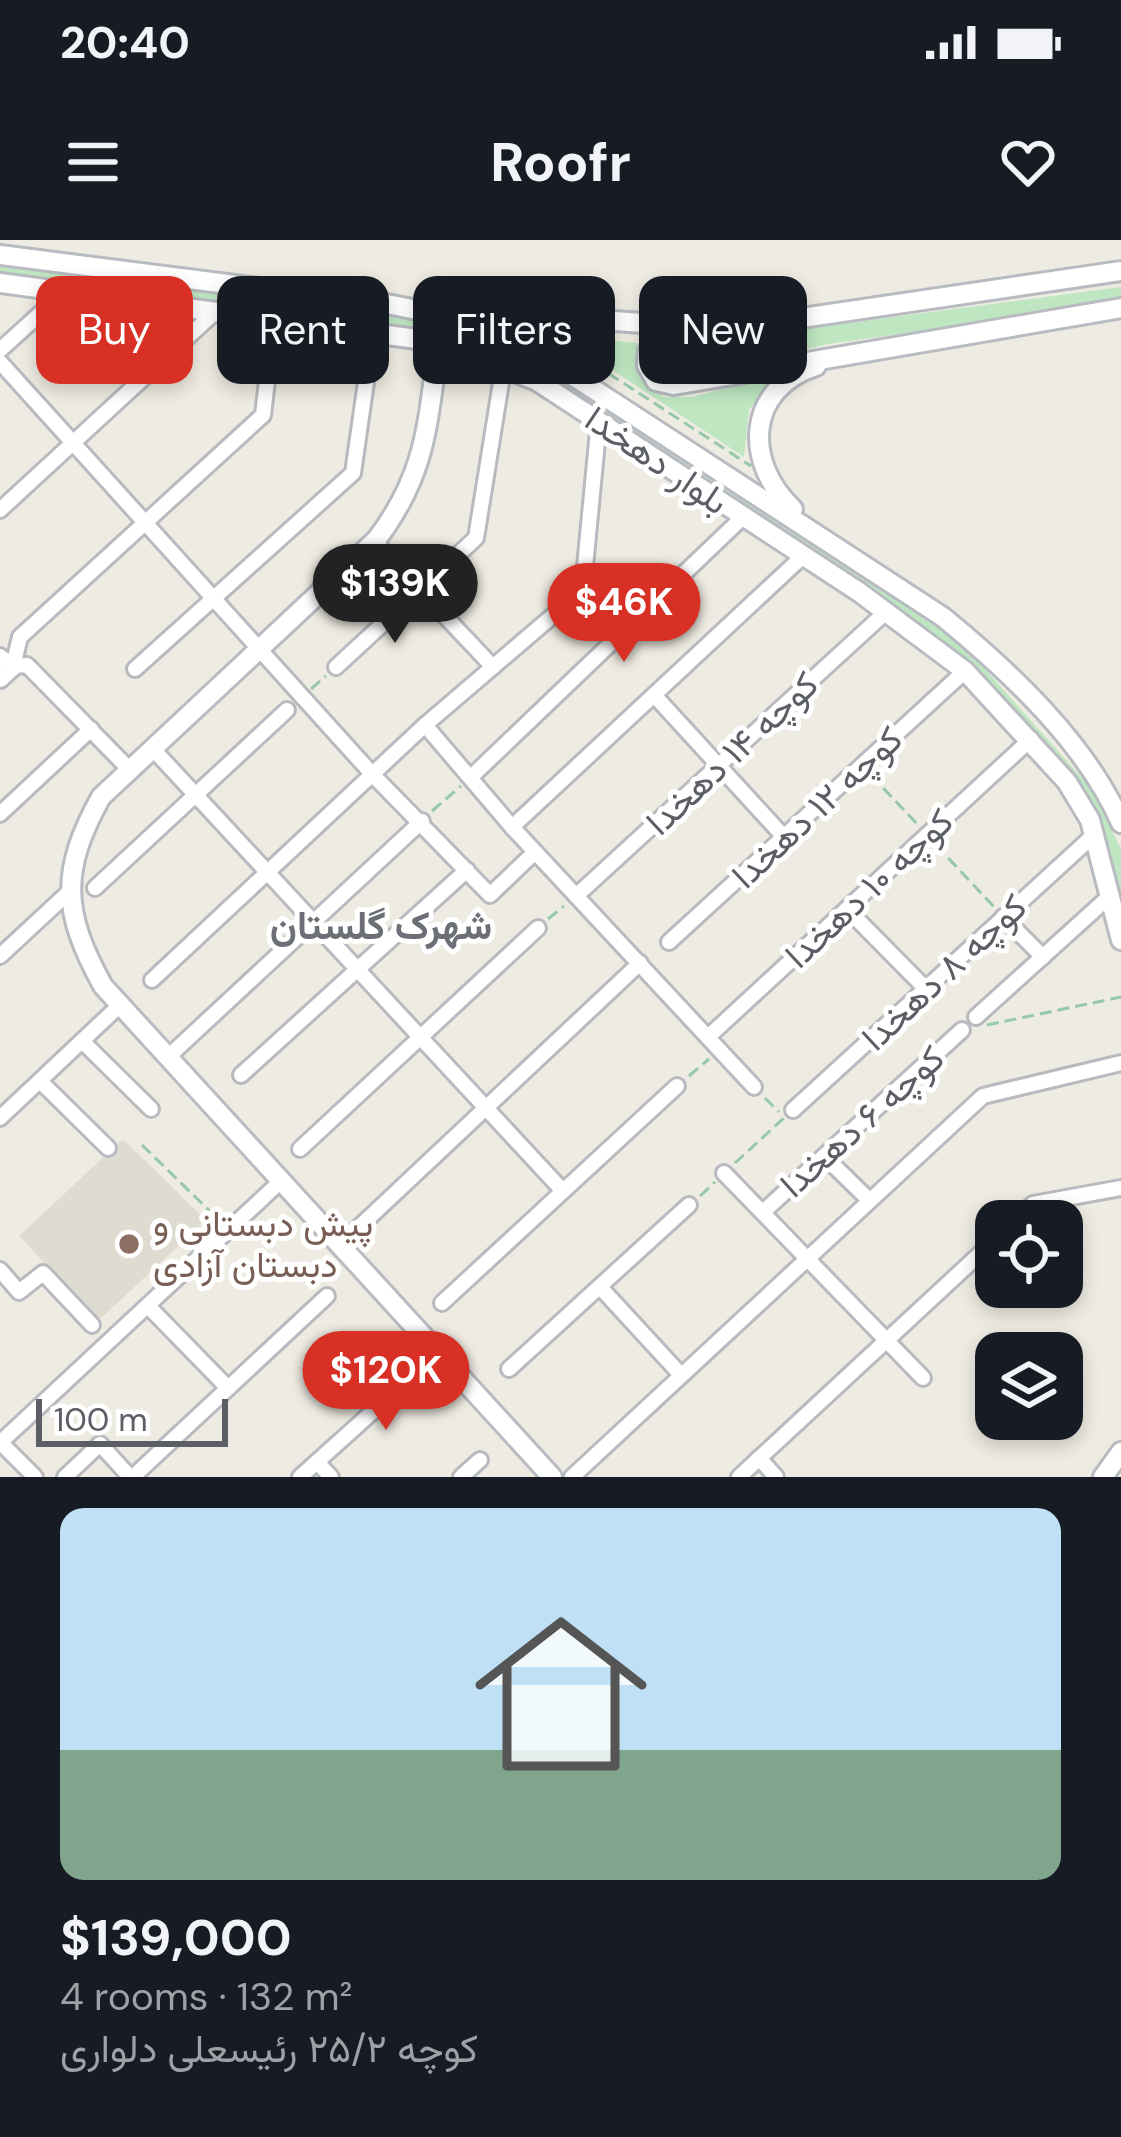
<!DOCTYPE html>
<html lang="en">
<head>
<meta charset="utf-8">
<style>
  body { margin:0; font-family:"DM Sans",Vazirmatn,sans-serif; background:#20242c; color:#f1f3f6; height:100vh; display:flex; flex-direction:column; font-size:45px; white-space:nowrap }
  * { box-sizing:border-box; margin:0 }
  p { font-size:39px; color:#9ea1a6 }
  .icon { flex:none; width:66px; height:66px; fill:none; stroke:currentColor; stroke-width:2; stroke-linecap:round; stroke-linejoin:round }
  .map { position:relative; height:1237px; overflow:hidden }
  .panel { display:flex; flex-direction:column; background:#171b24; flex:1 }
  .panel>* { flex:none }
  .guide { position:absolute; left:36px; top:36px; width:1050px; height:108px; display:flex; gap:24px }
  .buttons { position:absolute; left:975px; top:960px; display:grid; gap:24px }
  .buttons a { display:grid; place-items:center; width:108px; height:108px; border-radius:24px; background:#171b24; box-shadow:0 6px 18px #0003; font-size:60px }
  .scale { position:absolute; left:36px; bottom:30px; width:192px; box-sizing:border-box; padding-left:12px; border:6px solid #5b5e64; border-top:0; font-size:33px; line-height:42px; white-space:nowrap; color:#5b5e64; -webkit-text-stroke:9px #fff; paint-order:stroke }
  .price { position:absolute; translate:-50% -102px; padding:0 27px; border-radius:42px; background:#d93025; color:#fff; font-size:39px; line-height:78px; filter:drop-shadow(0 3px 6px #0008) }
  .price::after { content:''; position:absolute; left:50%; top:72px; width:36px; height:27px; margin-left:-18px; background:inherit; clip-path:polygon(0 0,100% 0,50% 100%) }
  .price.active { background:#222; color:#fff }
  ul { padding:0; list-style:none }
  li { display:grid; align-content:center; gap:24px; height:636px; padding:0 60px }
  li+li { border-top:3px solid #363941 }
  li span { display:grid; place-items:center; height:372px; border-radius:24px; color:#555 }
  li>.icon { margin-inline-start:auto }
  span .icon { width:216px; height:216px; fill:#fffc; stroke-width:1 }
  li b { font-size:51px }
  .pill { padding:0 42px; border-radius:24px; background:#171b24; box-shadow:0 6px 18px #0003; font-size:42px; line-height:108px }
  .pill.active { background:#d93025; color:#fff }
  .status { display:flex; justify-content:space-between; align-items:center; height:84px; padding:0 60px; background:#171b24; direction:ltr }
  .status svg { height:33px; fill:currentColor }
  header { display:flex; justify-content:space-between; align-items:center; height:156px; padding:0 60px; background:#171b24; font-size:54px; font-weight:700 }
  .map>svg:first-child { display:block }
  .education { fill:#dedcd1 }
  .green { fill:#bee7c1 }
  .lines { fill:none; stroke-linecap:round; stroke-linejoin:round }
  .street-casing { stroke:#b8babf; stroke-width:20 }
  .secondary-casing { stroke:#b8bbc1; stroke-width:24 }
  .path { stroke:#96c8a9; stroke-width:3; stroke-dasharray:12 6; stroke-linecap:butt }
  .street { stroke:#fff; stroke-width:14 }
  .secondary { stroke:#fff; stroke-width:18 }
  .education-dot { fill:#8d6e63; stroke:#fff; stroke-width:4.5 }
  .labels { text-anchor:middle; dominant-baseline:central; stroke-width:10; stroke-linejoin:round; paint-order:stroke }
  .street-label { font-size:36px; fill:#5b5e64; stroke:#fff }
  .education-label { font-size:36px; fill:#785e54; stroke:#fff; text-anchor:start }
  .neighbourhood-label { font-size:39px; font-weight:bold; fill:#6c7076; stroke:#fff }
</style>
</head>
<body>
<div class="status"><b>20:40</b><svg viewBox="0 0 49 12"><path d="M0 12V9h3v3zM5 12V6h3v6zM10 12V3h3v9zM15 12V0h3v12zM26 1h20v11H26zM47 4h2v5h-2z"/></svg></div>
<header><svg class="icon" aria-label="menu" viewBox="0 0 24 24"><path d="M4 6h16M4 12h16M4 18h16"/></svg>Roofr<svg class="icon" aria-label="heart" viewBox="0 0 24 24"><path d="M12 20l-8-8c-3-5 5-10 8-4 3-6 11-1 8 4z"/></svg></header>
<div class="map">
<svg width="1121" height="1237" viewBox="0 0 1121 1237">
  <rect width="100%" height="100%" fill="#eeece2"/>
  <polygon class="education" points="123,899 206,980 99,1080 19,996"/>
  <g class="green">
    <path d="M 0,24 L 439,84 L 533,118 L 960,401 L 1091,548 L 1121,609 L 1121,661 C 1069,472 932,391 778,290 C 699,238 620,186 541,135 L 508,117 L 442,96 L 0,35 Z"/>
    <polygon points="1121,47 1121,63 828,104 678,138 658,126 667,107"/>
    <polygon points="561,96 637,103 640,138 664,157 692,157 776,135 749,170 744,217"/>
  </g>
  <g class="lines">
    <defs>
      <g id="street">
        <polyline points="0,110 64,52"/>
        <polyline points="0,122 373,535 490,655 535,612"/>
        <polyline points="0,270 215,72"/>
        <polyline points="374,301 493,427"/>
        <polyline points="0,416 13,426 27,425 130,530"/>
        <polyline points="13,426 20,397 263,175 274,80"/>
        <polyline points="336,427 476,298 504,124"/>
        <polyline points="135,429 353,233 373,93"/>
        <polyline points="654,455 784,597"/>
        <polyline points="425,485 512,587 754,847"/>
        <polyline points="153,509 563,951"/>
        <polyline points="471,537 743,277"/>
        <polyline points="0,574 91,489"/>
        <polyline points="512,587 802,317"/>
        <polyline points="95,648 287,470"/>
        <polyline points="576,656 887,371"/>
        <polyline points="847,669 926,749"/>
        <polyline points="1003,677 1043,717"/>
        <polyline points="669,702 965,431"/>
        <polyline points="0,716 69,652"/>
        <polyline points="152,740 425,485 577,355 584,337 599,181"/>
        <polyline points="976,777 1111,655"/>
        <polyline points="708,797 1031,499"/>
        <polyline points="82,801 151,869"/>
        <polyline points="168,817 422,581"/>
        <polyline points="241,835 467,630"/>
        <polyline points="40,841 108,908"/>
        <polyline points="793,870 1095,594"/>
        <polyline points="0,878 120,765"/>
        <polyline points="300,909 538,688"/>
        <polyline points="824,916 865,956"/>
        <polyline points="724,933 923,1138"/>
        <polyline points="763,972 962,790"/>
        <polyline points="1015,981 1033,964 1121,948"/>
        <polyline points="340,1005 640,723"/>
        <polyline points="0,1030 19,1052 43,1033 92,1085"/>
        <polyline points="600,1047 681,1135"/>
        <polyline points="442,1063 677,846"/>
        <polyline points="148,1066 228,1148"/>
        <polyline points="509,1129 689,965"/>
        <polyline points="0,1202 35,1237"/>
        <polyline points="1,1202 281,941"/>
        <polyline points="759,1218 776,1237"/>
        <polyline points="317,1222 331,1237"/>
        <polyline points="137,1233 327,1056"/>
        <polyline points="65,1237 100,1204 130,1237"/>
        <polyline points="300,1237 438,1113"/>
        <polyline points="461,1237 480,1220"/>
        <polyline points="572,1237 983,856 1121,823"/>
        <polyline points="739,1237 996,999"/>
      </g>
      <g id="secondary">
        <path d="M 0,15 L 392,65 L 462,79 L 515,98 L 943,377 C 1010,432 1086,503 1121,583"/>
        <polyline points="0,43 439,102 537,141 859,352 965,431 1067,542 1090,580 1121,700"/>
        <polyline points="459,70 727,89 1121,31"/>
        <polyline points="687,95 660,100 648,111 647,125 656,141 674,145 1121,68"/>
        <path d="M 439,102 C 427,182 428,231 377,299 L 101,557 C 60,631 62,672 103,746 L 552,1237"/>
        <path d="M 793,269 C 744,223 745,149 816,126"/>
        <polyline points="0,438 13,426"/>
        <polyline points="1103,1237 1121,1212"/>
      </g>
    </defs>
    <use href="#street" class="street-casing"/>
    <use href="#secondary" class="secondary-casing"/>
    <g class="path">
      <polyline points="554,91 554,98 751,226"/>
      <polyline points="311,449 326,436"/>
      <polyline points="871,535 918,585"/>
      <polyline points="432,571 461,546"/>
      <polyline points="936,605 995,668"/>
      <polyline points="548,679 564,666"/>
      <polyline points="987,785 1121,757"/>
      <polyline points="689,836 709,819"/>
      <polyline points="765,858 779,872"/>
      <polyline points="142,905 219,980"/>
      <polyline points="735,923 785,877"/>
      <polyline points="700,956 715,942"/>
    </g>
    <use href="#street" class="street"/>
    <use href="#secondary" class="secondary"/>
  </g>
  <circle class="education-dot" cx="129" cy="1004" r="12"/>
  <g class="labels">
    <g class="street-label">
      <text transform="translate(657 220) rotate(34)">بلوار دهخدا</text>
      <text transform="translate(732 513) rotate(-43)">کوچه ۱۴ دهخدا</text>
      <text transform="translate(817 567) rotate(-43)">کوچه ۱۲ دهخدا</text>
      <text transform="translate(869 648) rotate(-43)">کوچه ۱۰ دهخدا</text>
      <text transform="translate(944 732) rotate(-43)">کوچه ۸ دهخدا</text>
      <text transform="translate(862 881) rotate(-42)">کوچه ۶ دهخدا</text>
    </g>
    <g class="education-label">
      <text x="153" y="983">پیش دبستانی و<tspan x="153" dy="41">دبستان آزادی</tspan></text>
    </g>
    <g class="neighbourhood-label">
      <text x="381" y="685">شهرک گلستان</text>
    </g>
  </g>
</svg>
<div class="buttons">
<a><svg class="icon" aria-label="locate" viewBox="0 0 24 24"><circle cx="12" cy="12" r="6"/><path d="M12 2v4M12 18v4M2 12h4M18 12h4"/></svg></a>
<a><svg class="icon" aria-label="layers" viewBox="0 0 24 24"><path d="M12 4l9 5-9 5-9-5zM3 14l9 5 9-5"/></svg></a>
</div>
<div class="scale">100 m</div>
<b class="price active" style="left:395px;top:406px">$139K</b>
<b class="price" style="left:624px;top:425px">$46K</b>
<b class="price" style="left:386px;top:1193px">$120K</b>
<div class="guide">
<a class="pill active">Buy</a>
<a class="pill">Rent</a>
<a class="pill">Filters</a>
<a class="pill">New</a>
</div>
</div>
<section class="panel">
<ul>
<li><span style="background:linear-gradient(#bfe0f5 65%,#7fa58c 0)"><svg class="icon" aria-label="home" viewBox="0 0 24 24"><path d="M3 11l9-7 9 7M6 9v11h12V9"/></svg></span><div><b>$139,000</b><p>4 rooms · 132 m²</p><p>کوچه ۲۵/۲ رئیسعلی دلواری</p></div></li>
</ul>
</section>
</body>
</html>
